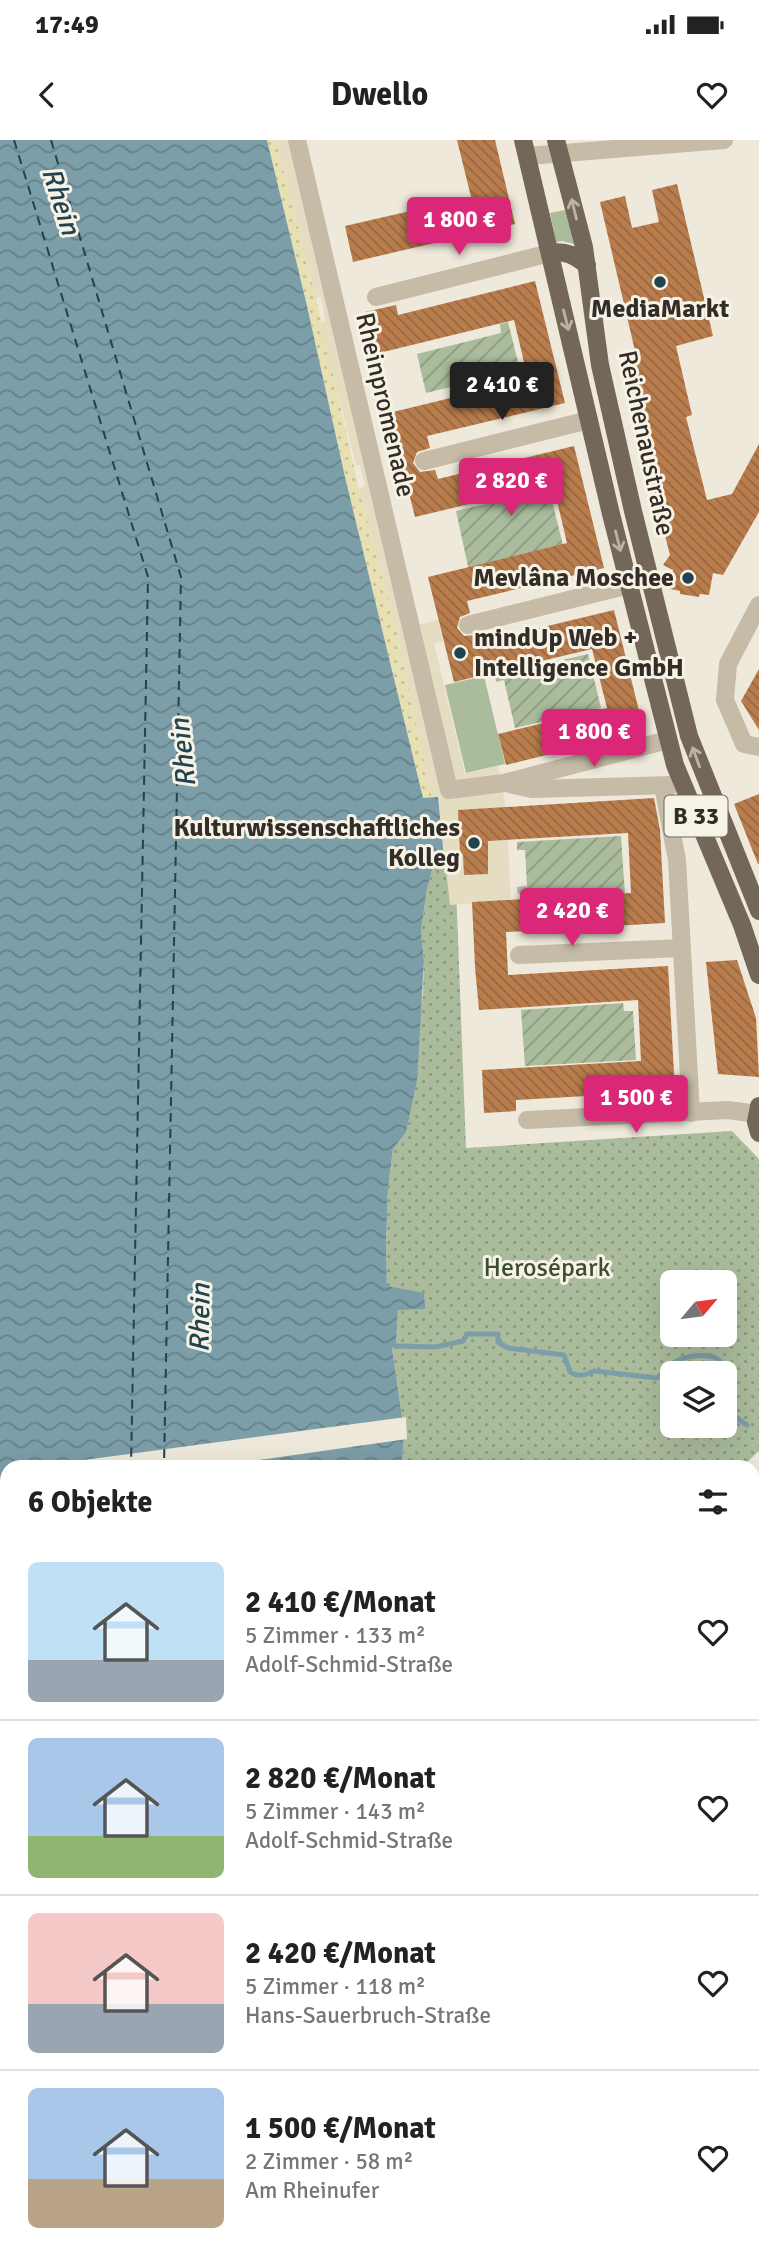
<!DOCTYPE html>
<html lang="de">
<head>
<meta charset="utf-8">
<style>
  body { margin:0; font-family:Signika,sans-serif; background:#f6f6f6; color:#222; height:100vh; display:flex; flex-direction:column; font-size:26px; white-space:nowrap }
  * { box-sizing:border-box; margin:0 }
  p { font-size:23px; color:#767676 }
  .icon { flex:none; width:38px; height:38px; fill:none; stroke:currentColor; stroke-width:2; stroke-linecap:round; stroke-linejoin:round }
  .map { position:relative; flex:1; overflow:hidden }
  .drawer { position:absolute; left:0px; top:1320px; width:760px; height:800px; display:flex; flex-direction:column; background:#fff; border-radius:21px 21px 0 0; box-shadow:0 7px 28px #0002 }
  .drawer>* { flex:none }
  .needle { width:46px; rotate:61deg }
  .controls { position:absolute; left:660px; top:1130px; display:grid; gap:14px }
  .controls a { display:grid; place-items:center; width:77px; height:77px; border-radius:10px; background:#fff; box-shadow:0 7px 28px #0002; font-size:35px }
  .price { position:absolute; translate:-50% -60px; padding:0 16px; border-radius:7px; background:#db2777; color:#fff; font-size:23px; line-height:46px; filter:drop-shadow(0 2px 4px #0008) }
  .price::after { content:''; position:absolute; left:50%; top:42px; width:21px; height:16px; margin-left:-10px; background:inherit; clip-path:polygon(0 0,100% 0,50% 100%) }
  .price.active { background:#222; color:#fff }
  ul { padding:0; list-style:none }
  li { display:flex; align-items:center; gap:21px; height:175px; padding:0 28px }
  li+li { border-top:2px solid #e0e0e0 }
  li span { display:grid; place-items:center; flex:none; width:196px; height:140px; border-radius:10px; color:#555 }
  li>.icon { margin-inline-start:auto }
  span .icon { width:84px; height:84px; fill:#fffc; stroke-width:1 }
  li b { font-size:30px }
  h2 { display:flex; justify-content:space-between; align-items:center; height:84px; padding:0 28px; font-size:30px }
  .status { display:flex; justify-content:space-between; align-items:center; height:49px; padding:0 35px; background:#fff; direction:ltr }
  .status svg { height:19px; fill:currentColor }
  header { display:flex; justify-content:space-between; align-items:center; height:91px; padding:0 28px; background:#fff; font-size:32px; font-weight:700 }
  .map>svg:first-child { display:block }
  .grass { fill:#abbc9c }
  .sand { fill:url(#sand-dots) }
  .park { fill:url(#park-dots); fill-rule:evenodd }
  .garden { fill:url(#garden-furrows) }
  .plaza { fill:#e5ddc2 }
  .water { fill:url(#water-waves) }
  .pier { fill:#eee9da }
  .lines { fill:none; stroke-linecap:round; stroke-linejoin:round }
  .stream { stroke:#7c9ea8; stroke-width:5 }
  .ferry { stroke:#21434f; stroke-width:2; stroke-dasharray:9 7; stroke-linecap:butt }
  .building { fill:url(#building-back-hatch) }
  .street { stroke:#c5bba7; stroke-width:18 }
  .primary { stroke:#736759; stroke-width:18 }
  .oneway { stroke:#bcb3a7 }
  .poi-dot { fill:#21434f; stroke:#f7f2e6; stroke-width:2.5 }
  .labels { text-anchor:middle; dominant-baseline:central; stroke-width:6; stroke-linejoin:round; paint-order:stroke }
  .shield { fill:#f7f2e6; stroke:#6d6860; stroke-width:2 }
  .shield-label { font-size:24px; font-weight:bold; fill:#322d27 }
  .poi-label { font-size:26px; font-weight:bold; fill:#322d27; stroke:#f7f2e6; text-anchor:end }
  .street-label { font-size:26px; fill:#322d27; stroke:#f7f2e6 }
  .park-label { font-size:26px; fill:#3c4e2d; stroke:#f7f2e6 }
  .water-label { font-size:28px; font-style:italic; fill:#21434f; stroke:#f7f2e6 }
</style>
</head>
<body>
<div class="status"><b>17:49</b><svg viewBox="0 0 49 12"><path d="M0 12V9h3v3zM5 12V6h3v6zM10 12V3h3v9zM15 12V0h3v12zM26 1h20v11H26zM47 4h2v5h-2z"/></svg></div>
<header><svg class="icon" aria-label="back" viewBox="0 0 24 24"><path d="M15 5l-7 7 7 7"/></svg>Dwello<svg class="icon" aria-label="heart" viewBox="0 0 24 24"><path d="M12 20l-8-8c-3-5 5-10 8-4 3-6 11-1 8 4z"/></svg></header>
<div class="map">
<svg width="759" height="2119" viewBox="0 0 759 2119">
  <defs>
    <pattern id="sand-dots" width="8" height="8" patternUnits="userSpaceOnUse" patternTransform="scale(1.75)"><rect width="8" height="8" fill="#e7e0b3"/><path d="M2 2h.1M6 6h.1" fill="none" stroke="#c7c09a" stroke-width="1.8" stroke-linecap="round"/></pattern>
    <pattern id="park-dots" width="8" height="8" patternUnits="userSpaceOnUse" patternTransform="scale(1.75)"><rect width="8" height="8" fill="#abbc9c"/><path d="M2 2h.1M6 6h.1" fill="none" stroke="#8c997f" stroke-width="1.8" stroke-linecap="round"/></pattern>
    <pattern id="garden-furrows" width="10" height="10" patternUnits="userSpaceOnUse" patternTransform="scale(1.75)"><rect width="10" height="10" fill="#abbc9c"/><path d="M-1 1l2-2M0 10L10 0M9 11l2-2" fill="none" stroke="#8c997f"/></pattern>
    <pattern id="water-waves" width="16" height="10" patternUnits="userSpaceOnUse" patternTransform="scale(1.75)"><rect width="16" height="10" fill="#7c9ea8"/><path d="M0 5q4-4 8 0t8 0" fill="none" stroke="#668189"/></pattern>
    <pattern id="building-back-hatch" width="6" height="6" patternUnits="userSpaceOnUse" patternTransform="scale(1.75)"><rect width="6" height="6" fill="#b97d4d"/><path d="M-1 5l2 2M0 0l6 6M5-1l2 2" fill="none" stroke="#976740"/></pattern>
  </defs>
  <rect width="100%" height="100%" fill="#eee9da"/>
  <g class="grass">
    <polygon points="565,70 574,104 562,101 556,102 550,73"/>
    <polygon points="484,536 505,624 466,633 445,545"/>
  </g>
  <polygon class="sand" points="267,0 276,0 316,158 359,349 396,489 432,658 423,659 345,337 307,166"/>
  <path class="park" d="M 444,717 L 456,747 L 466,1008 L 732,991 L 759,1019 L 759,1311 L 743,1326 L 402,1326 L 404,1290 L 392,1208 L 396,1206 L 398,1169 L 387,1147 L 386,1105 L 388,1047 L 393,1009 L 406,991 L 423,853 L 424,821 L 421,790 L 427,749 L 435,718 ZM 672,1143 L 724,1143 L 724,1195 L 672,1195 ZM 672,1234 L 724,1234 L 724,1286 L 672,1286 Z"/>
  <g class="garden">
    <polygon points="508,182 522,238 515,240 512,232 426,253 417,214 501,193 500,184"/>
    <polygon points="549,349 563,405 469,431 456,371"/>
    <polygon points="588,514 601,568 515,588 504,540 496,542 495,536"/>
    <polygon points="621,696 625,755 619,755 618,748 518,754 517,747 527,746 525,710 517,710 517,702"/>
    <polygon points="623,863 624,871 633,871 636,920 525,926 521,870"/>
  </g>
  <polygon class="plaza" points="276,0 289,0 407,487 438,480 443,501 434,503 465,634 498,626 506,668 511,758 504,761 450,765 438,658 432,658 396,489 359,349 365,346 362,334 360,325 356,325 320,183 325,181 321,157 316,158"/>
  <g class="water">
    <polygon points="0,0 267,0 307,166 345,337 423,658 438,657 444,717 435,719 427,749 421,790 424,821 417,940 406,992 393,1009 388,1048 386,1105 387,1146 424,1153 425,1169 398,1170 396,1206 392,1208 404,1290 402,1326 7,1326 7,1679 0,1678"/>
    <polygon points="7,1907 7,2112 335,2112 335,2119 0,2119 0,1949"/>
  </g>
  <polygon class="pier" points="406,1277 407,1299 217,1326 39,1326"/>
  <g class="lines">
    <g class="stream">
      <path d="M 396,1206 L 435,1207 L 463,1201 L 467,1194 L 498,1194 L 498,1202 L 508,1208 L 564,1215 L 570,1232 L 576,1235 L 584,1235 L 594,1231 L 657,1238 C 663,1233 668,1225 675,1222 C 686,1215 711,1212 720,1221 L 720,1234"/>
      <polyline points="724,1269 747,1285"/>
    </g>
    <g class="ferry">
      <polyline points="14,0 148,437 131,1326"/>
      <polyline points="51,0 181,437 164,1326"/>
      <polyline points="116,2119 116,2112"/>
      <polyline points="149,2119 149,2112"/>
    </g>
  </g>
  <g class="building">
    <polygon points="457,0 495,0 515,84 353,122 345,86 471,57"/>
    <polygon points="677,44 713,196 676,206 692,275 686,277 707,360 732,354 759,304 759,372 723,435 713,433 709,455 700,454 699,457 680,454 680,451 670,449 673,430 663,425 670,415 620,219 636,215 600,62 625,56 632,88 659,82 652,50"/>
    <polygon points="535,141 565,263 427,296 430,308 417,312 413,323 420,332 435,330 438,339 574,306 604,428 467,461 470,473 460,477 457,488 464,496 475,495 477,503 614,470 644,591 506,625 498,594 607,568 592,509 454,542 428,437 567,403 553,344 415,377 389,273 528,239 514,180 375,214 365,172 396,165 398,175"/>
    <polygon points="759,529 759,590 741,561"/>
    <polygon points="759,654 759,724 758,724 734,664"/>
    <polygon points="654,658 660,690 665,783 506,792 508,835 668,826 675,951 516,960 516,971 484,973 482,930 641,921 638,860 479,870 475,827 472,762 631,753 628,693 488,701 488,734 464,735 463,714 460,714 458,670"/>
    <polygon points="737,820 756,878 759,937 718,934 706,822"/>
  </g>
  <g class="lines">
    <g class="street">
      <polyline points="297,0 449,650 504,643 668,600"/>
      <polyline points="528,16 724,0"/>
      <polyline points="376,157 550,113"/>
      <polyline points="424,321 589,280"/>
      <polyline points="759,465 728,524 725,560 744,604 759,607"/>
      <polyline points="468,485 629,445"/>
      <polyline points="505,643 532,649 672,645"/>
      <polyline points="663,646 677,720 691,973"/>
      <polyline points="519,815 681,808"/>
      <polyline points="527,980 728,970 757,974"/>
      <polyline points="752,1821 759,1820"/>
      <polyline points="752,2008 759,2007"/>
      <polyline points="752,2021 759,2020"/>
    </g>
    <g class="primary">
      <polyline points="523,0 611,374 675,625 742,785 759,835"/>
      <polyline points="556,0 584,107 600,225 633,371 689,596 759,771"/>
      <path d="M 550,113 C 566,110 575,116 587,125"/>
      <polyline points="759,966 756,982 759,993"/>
      <polyline points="752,1414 759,1404"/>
      <polyline points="440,2112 441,2119"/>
    </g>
  </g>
  <defs><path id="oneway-shaft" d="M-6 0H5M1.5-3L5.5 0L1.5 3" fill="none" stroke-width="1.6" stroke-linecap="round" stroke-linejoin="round" transform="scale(1.75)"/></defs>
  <g class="oneway">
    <use href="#oneway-shaft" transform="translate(574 69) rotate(-104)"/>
    <use href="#oneway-shaft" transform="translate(566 180) rotate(76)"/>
    <use href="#oneway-shaft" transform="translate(618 401) rotate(76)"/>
    <use href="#oneway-shaft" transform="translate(696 617) rotate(-110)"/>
  </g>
  <g class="poi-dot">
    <circle cx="660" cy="142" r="7"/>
    <circle cx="688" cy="438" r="7"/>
    <circle cx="460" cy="513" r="7"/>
    <circle cx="474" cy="703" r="7"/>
  </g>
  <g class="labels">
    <rect class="shield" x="664.5" y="655.5" width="63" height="41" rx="5"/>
    <g class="shield-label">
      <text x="696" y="676">B 33</text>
    </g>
    <g class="poi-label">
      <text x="660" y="169" text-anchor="middle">MediaMarkt</text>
      <text x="674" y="438">Mevlâna Moschee</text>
      <text x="474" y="498" text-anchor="start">mindUp Web +<tspan x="474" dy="30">Intelligence GmbH</tspan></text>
      <text x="460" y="688">Kulturwissenschaftliches<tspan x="460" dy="30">Kolleg</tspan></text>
    </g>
    <g class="street-label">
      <text transform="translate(385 265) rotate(77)">Rheinpromenade</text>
      <text transform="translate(646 303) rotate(78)">Reichenaustraße</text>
    </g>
    <g class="park-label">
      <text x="547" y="1128">Herosépark</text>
    </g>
    <g class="water-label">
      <text transform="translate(61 61) rotate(72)">Rhein</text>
      <text transform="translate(183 613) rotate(-96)">Rhein</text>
      <text transform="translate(200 1178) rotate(-89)">Rhein</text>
    </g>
  </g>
</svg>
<div class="controls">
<a><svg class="needle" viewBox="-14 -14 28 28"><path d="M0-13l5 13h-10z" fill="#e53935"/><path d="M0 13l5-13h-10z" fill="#767676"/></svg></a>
<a><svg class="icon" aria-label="layers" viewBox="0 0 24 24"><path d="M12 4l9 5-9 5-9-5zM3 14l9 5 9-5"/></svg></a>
</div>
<b class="price" style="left:459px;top:117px">1 800 €</b>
<b class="price active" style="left:502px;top:282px">2 410 €</b>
<b class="price" style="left:511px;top:378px">2 820 €</b>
<b class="price" style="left:594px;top:629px">1 800 €</b>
<b class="price" style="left:572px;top:808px">2 420 €</b>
<b class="price" style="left:636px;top:995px">1 500 €</b>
<section class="drawer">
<h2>6 Objekte<svg class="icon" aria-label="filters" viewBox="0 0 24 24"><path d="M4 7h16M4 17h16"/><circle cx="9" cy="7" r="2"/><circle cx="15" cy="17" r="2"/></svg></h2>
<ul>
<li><span style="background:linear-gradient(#bfe0f5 70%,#9aa5b1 0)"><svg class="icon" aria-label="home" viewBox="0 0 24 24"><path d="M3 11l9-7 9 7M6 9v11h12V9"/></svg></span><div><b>2 410 €/Monat</b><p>5 Zimmer · 133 m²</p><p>Adolf-Schmid-Straße</p></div><svg class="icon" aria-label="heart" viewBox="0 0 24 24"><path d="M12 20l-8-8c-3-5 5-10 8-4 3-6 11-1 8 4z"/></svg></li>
<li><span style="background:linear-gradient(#a9c7e8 70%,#8fb573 0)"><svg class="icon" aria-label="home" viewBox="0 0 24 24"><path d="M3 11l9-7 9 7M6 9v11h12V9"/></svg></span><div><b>2 820 €/Monat</b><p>5 Zimmer · 143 m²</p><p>Adolf-Schmid-Straße</p></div><svg class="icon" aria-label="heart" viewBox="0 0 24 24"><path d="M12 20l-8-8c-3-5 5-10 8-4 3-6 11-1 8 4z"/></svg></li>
<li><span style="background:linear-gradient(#f6c9c9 65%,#9aa5b1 0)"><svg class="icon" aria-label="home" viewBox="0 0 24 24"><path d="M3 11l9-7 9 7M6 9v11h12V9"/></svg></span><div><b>2 420 €/Monat</b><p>5 Zimmer · 118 m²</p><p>Hans-Sauerbruch-Straße</p></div><svg class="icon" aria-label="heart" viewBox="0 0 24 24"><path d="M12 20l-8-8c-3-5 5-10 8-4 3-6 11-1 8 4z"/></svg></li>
<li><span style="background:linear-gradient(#a9c7e8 65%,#b9a48a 0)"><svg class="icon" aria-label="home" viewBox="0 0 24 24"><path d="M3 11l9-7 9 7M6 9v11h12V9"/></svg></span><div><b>1 500 €/Monat</b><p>2 Zimmer · 58 m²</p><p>Am Rheinufer</p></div><svg class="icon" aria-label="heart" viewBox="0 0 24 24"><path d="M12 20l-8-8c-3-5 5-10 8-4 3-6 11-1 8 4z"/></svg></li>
</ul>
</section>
</div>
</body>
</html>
